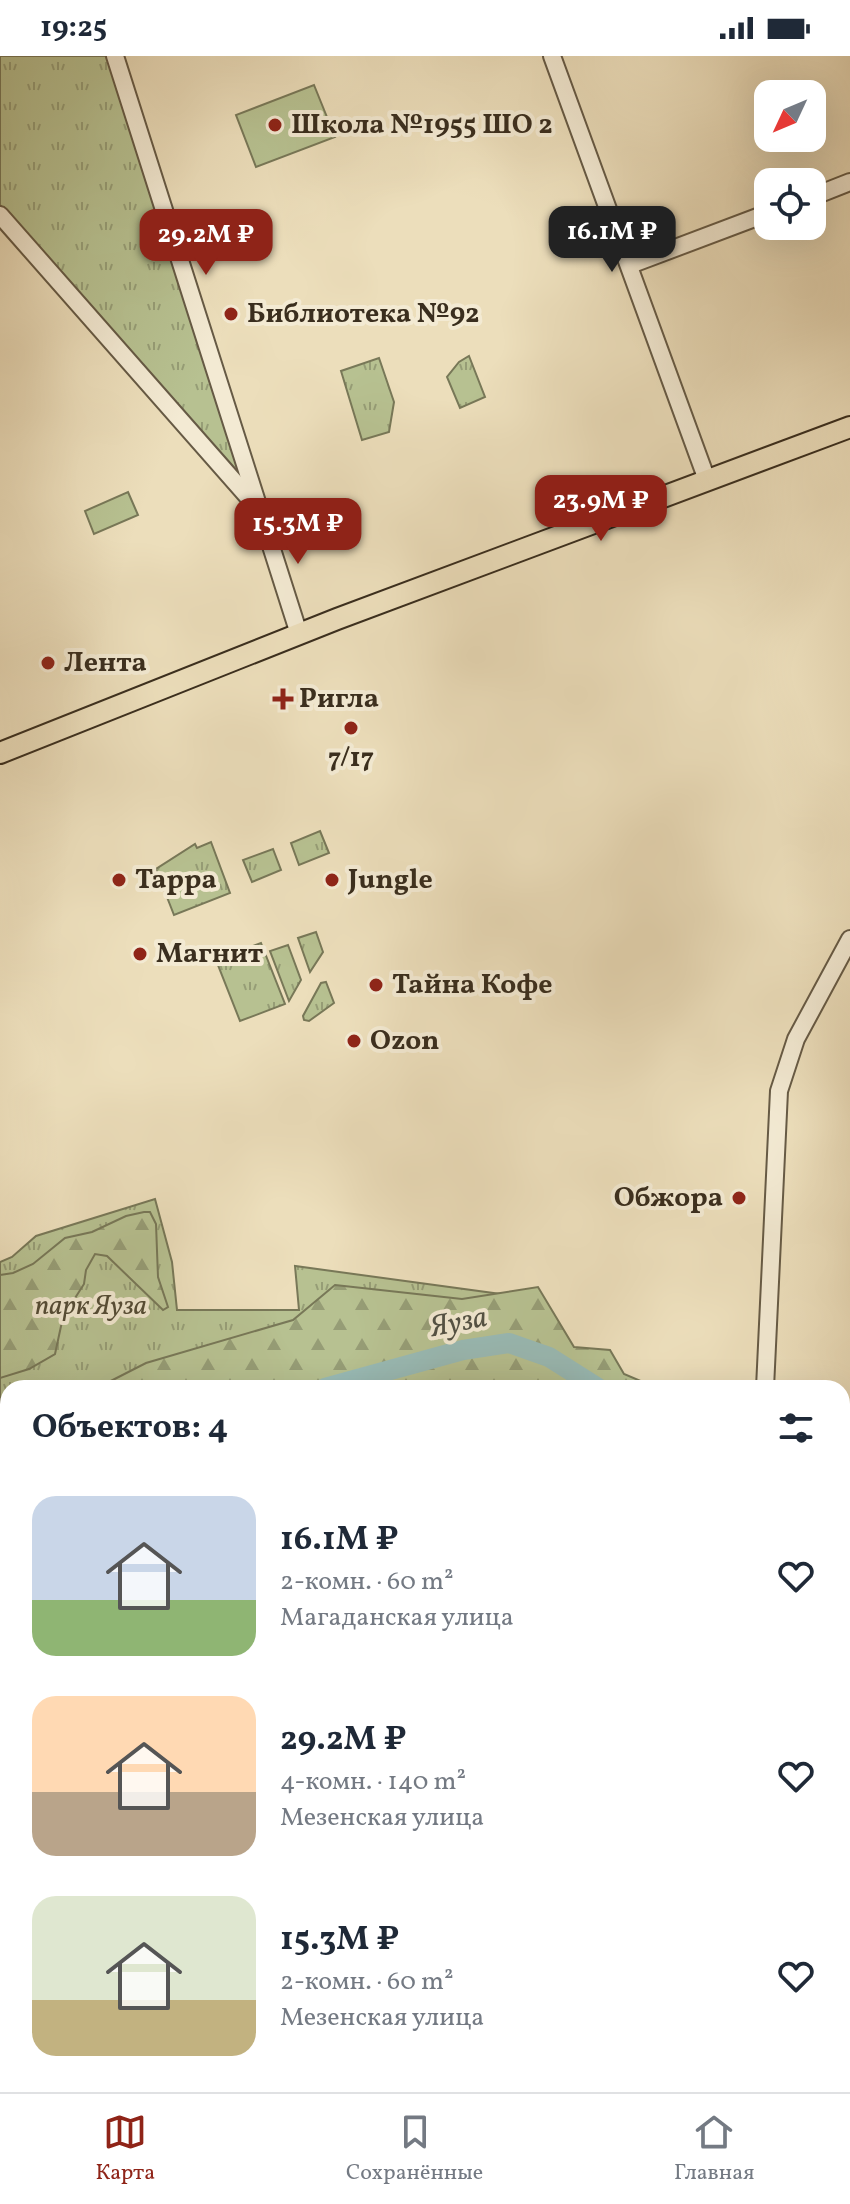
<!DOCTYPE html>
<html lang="ru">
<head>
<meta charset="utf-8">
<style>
  body { margin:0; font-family:Vollkorn,serif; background:#f6f6f7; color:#1f2937; height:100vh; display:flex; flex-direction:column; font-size:30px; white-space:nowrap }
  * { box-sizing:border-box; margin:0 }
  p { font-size:26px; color:#747a83 }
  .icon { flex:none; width:44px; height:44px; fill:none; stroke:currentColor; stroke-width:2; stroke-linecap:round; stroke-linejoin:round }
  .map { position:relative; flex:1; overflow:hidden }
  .side { position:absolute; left:0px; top:1324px; width:850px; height:712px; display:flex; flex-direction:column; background:#fff; border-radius:24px 24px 0 0; box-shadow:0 8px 32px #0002 }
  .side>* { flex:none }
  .needle { width:52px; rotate:226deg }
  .buttons { position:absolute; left:754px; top:24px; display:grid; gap:16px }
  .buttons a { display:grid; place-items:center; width:72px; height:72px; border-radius:16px; background:#fff; box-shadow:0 8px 32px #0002; font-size:40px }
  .price { position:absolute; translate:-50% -68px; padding:0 18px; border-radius:16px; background:#8f2418; color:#fff; font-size:26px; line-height:52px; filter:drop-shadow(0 2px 4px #0008) }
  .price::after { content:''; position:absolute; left:50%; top:48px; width:24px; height:18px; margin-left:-12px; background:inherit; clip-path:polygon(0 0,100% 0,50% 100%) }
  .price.current { background:#222; color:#fff }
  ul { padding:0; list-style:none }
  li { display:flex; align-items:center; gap:24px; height:200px; padding:0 32px }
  li span { display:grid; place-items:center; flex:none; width:224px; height:160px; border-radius:24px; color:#555 }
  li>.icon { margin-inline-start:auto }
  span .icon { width:96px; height:96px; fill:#fffc; stroke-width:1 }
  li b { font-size:34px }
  h2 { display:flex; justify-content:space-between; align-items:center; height:96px; padding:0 32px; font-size:34px }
  .status { display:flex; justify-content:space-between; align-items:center; height:56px; padding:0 40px; background:#fff; direction:ltr }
  .status svg { height:22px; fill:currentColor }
  .menu { display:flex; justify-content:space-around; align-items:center; height:112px; border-top:2px solid #e0e1e3; background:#fff; font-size:22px; color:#747a83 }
  .menu a { display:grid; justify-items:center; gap:4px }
  .menu .current { color:#8f2418 }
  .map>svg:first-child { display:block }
  .grass { fill:url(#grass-tufts); stroke:#787858; stroke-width:2 }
  .forest { fill:url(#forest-firs); stroke:#787858; stroke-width:2 }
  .pitch { fill:#b7c191; stroke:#787858; stroke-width:2 }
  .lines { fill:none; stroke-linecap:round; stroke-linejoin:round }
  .river { stroke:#99bbb6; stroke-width:20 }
  .minor-casing { stroke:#665a45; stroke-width:20 }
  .major-casing { stroke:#3a2e1e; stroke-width:24 }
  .minor { stroke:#f3ead3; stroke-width:16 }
  .major { stroke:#ecdebb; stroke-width:20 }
  .poi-dot { fill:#8f2418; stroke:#f3ead3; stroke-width:3 }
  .labels { text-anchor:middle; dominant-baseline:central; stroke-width:8; stroke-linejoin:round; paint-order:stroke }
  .poi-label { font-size:28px; font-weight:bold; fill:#3a2e1e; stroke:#f3ead3; text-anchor:start }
  .park-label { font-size:28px; font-style:italic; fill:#534b35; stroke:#f3ead3 }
  .water-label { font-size:30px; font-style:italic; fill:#525144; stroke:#f3ead3 }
</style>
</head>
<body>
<div class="status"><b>19:25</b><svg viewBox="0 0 49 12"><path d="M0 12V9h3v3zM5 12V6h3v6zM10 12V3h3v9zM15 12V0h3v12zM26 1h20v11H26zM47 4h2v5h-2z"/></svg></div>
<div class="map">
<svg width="850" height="2036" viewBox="0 0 850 2036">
  <defs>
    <pattern id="grass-tufts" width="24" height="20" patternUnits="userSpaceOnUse" patternTransform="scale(2)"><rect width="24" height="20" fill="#b7c191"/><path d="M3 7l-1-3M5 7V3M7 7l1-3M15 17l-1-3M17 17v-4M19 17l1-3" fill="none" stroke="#969d76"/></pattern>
    <pattern id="forest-firs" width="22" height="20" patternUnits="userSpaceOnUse" patternTransform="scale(2)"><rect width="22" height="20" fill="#b7c191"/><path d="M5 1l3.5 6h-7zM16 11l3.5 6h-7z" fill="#969d76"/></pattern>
  </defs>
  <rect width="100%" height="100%" fill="#ecdebb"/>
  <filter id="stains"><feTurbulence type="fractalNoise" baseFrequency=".0025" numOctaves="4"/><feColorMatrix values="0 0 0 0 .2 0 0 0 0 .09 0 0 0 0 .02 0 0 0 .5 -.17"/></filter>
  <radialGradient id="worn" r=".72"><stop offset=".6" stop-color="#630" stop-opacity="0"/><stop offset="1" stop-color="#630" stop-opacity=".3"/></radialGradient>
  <g class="grass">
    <polygon points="0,0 112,0 251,438 0,149"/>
    <polygon points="469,300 485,341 460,352 447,321 459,306"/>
    <polygon points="379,302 394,346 389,376 362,384 341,315"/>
    <polygon points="320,775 329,797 299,809 291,787"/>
    <polygon points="211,786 230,837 174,859 156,813 195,788 197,792"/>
    <polygon points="273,793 281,814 252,826 243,804"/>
    <polygon points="316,876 323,896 310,916 298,882"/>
    <polygon points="261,887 285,948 240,965 216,904"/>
    <polygon points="288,889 301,924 289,945 270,895"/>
    <polygon points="326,926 334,947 309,965 304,964 303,960 321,927"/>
    <polygon points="155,1143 172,1206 177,1254 299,1254 295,1210 508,1239 616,1332 8,1332 8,1611 0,1616 0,1206 12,1201 36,1180"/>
    <polygon points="433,2028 514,2028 498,2036 417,2036"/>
  </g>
  <g class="forest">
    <polygon points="144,1156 150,1156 156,1168 158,1221 168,1251 163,1254 107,1200 95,1198 86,1214 84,1228 63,1261 55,1298 29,1313 0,1322 0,1219 13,1217 33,1208 65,1182 92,1176 126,1160"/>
    <polygon points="335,1229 462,1243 538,1231 574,1291 610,1294 624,1318 657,1332 97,1332 146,1307 293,1264"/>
    <polygon points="8,1351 8,1563 0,1572 0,1353"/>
    <polygon points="842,1535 850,1538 850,1803 842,1804"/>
  </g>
  <g class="pitch">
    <polygon points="314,29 335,81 256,111 236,59"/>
    <polygon points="128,436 138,459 94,478 85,455"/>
  </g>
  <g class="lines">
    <g class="river">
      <polyline points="325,1332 463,1294 509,1287 549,1301 598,1332"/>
      <polyline points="0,1372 8,1371"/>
      <polyline points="842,1739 850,1740"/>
    </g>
    <defs>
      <g id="minor">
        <polyline points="115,0 299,578"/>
        <polyline points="552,0 707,424"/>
        <polyline points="812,141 850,126"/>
        <polyline points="0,159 256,450"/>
        <polyline points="630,209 768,157"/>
        <polyline points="765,1332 779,1035 796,983 850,883"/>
        <polyline points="842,1424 850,1425"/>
        <polyline points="0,1634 8,1629"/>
        <polyline points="842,1997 850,2001"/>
      </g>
      <g id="major">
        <polyline points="0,697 337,563 850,371"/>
        <polyline points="842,1869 850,1865"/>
        <polyline points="842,1890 850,1886"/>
        <polyline points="0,1898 8,1908"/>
        <polyline points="109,2028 116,2036"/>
        <polyline points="516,2036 531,2028"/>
        <polyline points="559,2036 574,2028"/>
      </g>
    </defs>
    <use href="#minor" class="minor-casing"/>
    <use href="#major" class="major-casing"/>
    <use href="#minor" class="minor"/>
    <use href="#major" class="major"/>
  </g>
  <g class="poi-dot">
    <circle cx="275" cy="69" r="8"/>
    <circle cx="231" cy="258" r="8"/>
    <circle cx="48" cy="607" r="8"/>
    <path d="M279 631h8v8h8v8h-8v8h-8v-8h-8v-8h8z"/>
    <circle cx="351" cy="672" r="8"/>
    <circle cx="119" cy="824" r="8"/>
    <circle cx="332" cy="824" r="8"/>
    <circle cx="140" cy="898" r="8"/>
    <circle cx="376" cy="929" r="8"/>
    <circle cx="354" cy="985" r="8"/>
    <circle cx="739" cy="1142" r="8"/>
  </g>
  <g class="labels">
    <g class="poi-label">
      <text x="291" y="69">Школа №1955 ШО 2</text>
      <text x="247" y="258">Библиотека №92</text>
      <text x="64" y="607">Лента</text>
      <text x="299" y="643">Ригла</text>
      <text x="351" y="702" text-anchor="middle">7/17</text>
      <text x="135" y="824">Тарра</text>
      <text x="348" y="824">Jungle</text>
      <text x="156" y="898">Магнит</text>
      <text x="392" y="929">Тайна Кофе</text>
      <text x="370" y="985">Ozon</text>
      <text x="723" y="1142" text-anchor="end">Обжора</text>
    </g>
    <g class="park-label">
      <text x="91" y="1250">парк Яуза</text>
    </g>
    <g class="water-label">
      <text transform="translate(459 1267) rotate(-11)">Яуза</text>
    </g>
  </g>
  <rect width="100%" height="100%" filter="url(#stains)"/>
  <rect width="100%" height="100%" fill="url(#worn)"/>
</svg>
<div class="buttons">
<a><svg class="needle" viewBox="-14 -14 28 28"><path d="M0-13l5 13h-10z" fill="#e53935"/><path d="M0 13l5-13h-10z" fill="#747a83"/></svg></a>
<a><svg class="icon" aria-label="locate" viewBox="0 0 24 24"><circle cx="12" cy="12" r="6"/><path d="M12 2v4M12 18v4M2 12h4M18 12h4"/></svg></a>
</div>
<b class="price current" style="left:612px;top:218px">16.1M ₽</b>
<b class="price" style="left:206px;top:221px">29.2M ₽</b>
<b class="price" style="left:601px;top:487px">23.9M ₽</b>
<b class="price" style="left:298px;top:510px">15.3M ₽</b>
<section class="side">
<h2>Объектов: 4<svg class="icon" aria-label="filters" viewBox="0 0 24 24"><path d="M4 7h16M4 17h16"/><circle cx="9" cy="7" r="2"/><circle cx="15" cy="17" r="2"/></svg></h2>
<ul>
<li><span style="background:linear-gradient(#c9d6e8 65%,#8fb573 0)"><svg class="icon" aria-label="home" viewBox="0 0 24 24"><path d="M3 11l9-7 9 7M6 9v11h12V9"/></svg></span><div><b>16.1M ₽</b><p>2-комн. · 60 m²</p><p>Магаданская улица</p></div><svg class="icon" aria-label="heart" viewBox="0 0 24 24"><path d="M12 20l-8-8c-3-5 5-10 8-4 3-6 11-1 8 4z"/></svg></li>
<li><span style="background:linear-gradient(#ffd9b3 60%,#b9a48a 0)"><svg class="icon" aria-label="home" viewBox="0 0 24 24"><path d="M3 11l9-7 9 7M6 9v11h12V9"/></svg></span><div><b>29.2M ₽</b><p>4-комн. · 140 m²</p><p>Мезенская улица</p></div><svg class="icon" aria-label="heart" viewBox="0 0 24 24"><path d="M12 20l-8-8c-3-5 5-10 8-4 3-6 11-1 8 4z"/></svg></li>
<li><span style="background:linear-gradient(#dfe7d0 65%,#c2b280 0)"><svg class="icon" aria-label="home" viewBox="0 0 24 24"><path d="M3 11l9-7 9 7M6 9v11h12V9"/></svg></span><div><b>15.3M ₽</b><p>2-комн. · 60 m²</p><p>Мезенская улица</p></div><svg class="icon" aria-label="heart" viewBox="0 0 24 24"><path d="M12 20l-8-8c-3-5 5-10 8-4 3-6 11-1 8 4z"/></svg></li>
</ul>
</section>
</div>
<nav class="menu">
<a class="current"><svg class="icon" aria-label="map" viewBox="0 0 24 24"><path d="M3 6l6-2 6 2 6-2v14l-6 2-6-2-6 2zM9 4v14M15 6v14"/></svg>Карта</a>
<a><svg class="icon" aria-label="saved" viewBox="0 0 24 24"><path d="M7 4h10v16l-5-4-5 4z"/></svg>Сохранённые</a>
<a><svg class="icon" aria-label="home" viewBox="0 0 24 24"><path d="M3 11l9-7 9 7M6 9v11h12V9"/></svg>Главная</a>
</nav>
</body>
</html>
